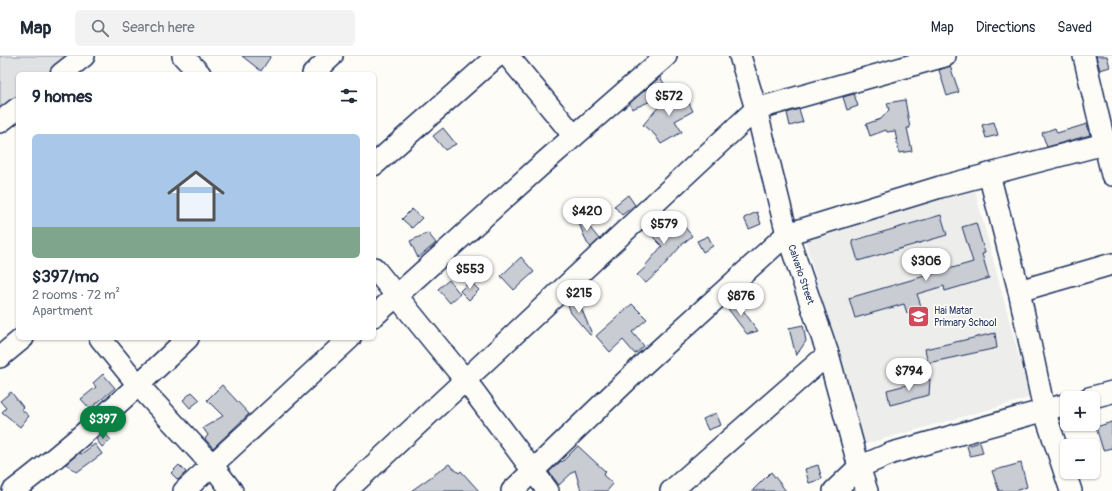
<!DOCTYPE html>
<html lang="en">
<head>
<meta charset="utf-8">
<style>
  body { margin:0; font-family:Pangolin,sans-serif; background:#f2f2f3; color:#1f2937; height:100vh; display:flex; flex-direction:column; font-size:15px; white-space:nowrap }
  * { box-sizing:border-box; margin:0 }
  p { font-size:13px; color:#747a83 }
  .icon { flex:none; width:22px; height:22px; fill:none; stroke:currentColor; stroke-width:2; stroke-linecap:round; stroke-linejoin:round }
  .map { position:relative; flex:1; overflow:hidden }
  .panel { position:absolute; left:16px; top:16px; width:360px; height:268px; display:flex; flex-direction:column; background:#fff; border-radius:6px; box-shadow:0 1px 3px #0004 }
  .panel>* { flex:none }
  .buttons { position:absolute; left:1060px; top:335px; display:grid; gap:8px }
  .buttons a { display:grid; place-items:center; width:40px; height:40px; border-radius:6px; background:#fff; box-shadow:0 1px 3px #0004; font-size:20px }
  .price { position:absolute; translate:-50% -34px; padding:0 9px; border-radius:14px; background:#fff; color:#222; font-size:13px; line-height:26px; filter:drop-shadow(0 1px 2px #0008) }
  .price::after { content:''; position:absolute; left:50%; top:24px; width:12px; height:9px; margin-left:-6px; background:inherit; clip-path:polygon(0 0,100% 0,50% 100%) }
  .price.current { background:#0b8043; color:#fff }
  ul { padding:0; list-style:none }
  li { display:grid; align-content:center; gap:8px; height:212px; padding:0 16px }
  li+li { border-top:1px solid #e0e1e3 }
  li span { display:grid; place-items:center; height:124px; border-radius:6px; color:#555 }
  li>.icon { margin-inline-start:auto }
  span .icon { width:72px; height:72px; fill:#fffc; stroke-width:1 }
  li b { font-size:17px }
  h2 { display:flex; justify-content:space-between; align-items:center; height:48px; padding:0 16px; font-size:17px }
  header { display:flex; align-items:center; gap:24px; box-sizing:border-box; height:56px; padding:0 20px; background:#fff; border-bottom:1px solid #e0e1e3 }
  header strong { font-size:19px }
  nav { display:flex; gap:22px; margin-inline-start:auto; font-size:14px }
  .search { width:280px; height:36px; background:#f2f2f3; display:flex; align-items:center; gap:10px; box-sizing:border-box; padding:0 14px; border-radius:6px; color:#747a83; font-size:15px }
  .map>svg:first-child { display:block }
  .built { fill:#edeeec }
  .green { fill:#e0e1e3; stroke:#7e88a0 }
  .building { fill:#c9ccd3; stroke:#1b2f5e }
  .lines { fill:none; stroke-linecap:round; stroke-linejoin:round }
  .minor-casing { stroke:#1b2f5e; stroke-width:24 }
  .minor { stroke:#fdfcf7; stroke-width:21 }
  .labels { text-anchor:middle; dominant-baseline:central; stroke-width:3.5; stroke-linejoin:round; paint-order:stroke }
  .street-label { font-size:10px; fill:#1b2f5e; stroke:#fdfcf7 }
  .poi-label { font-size:10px; fill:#1b2f5e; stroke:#fdfcf7; text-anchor:start }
</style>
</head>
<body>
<header>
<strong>Map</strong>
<div class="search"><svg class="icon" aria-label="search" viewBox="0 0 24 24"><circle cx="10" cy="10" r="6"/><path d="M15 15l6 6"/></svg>Search here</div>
<nav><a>Map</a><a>Directions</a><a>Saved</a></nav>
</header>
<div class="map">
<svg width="1112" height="435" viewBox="0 0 1112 435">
  <rect width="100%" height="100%" fill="#fdfcf7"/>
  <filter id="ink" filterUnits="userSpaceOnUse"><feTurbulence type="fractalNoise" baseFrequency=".025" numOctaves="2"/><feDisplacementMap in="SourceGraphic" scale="8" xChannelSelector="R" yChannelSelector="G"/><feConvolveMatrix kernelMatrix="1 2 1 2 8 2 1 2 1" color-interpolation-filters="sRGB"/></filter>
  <g filter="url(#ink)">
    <polygon class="built" points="974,131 1030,342 862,389 804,180"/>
    <polygon class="green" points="0,0 84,0 62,18 18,18 18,55 0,70"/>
    <g class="building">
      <polygon points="242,0 271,0 261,15"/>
      <polygon points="1096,0 1107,0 1110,11 1100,14"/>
      <polygon points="950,10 959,36 947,40 939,14"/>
      <polygon points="660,21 670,37 632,53 630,47"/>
      <polygon points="682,34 693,55 675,65 682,76 661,88 655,79 643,69 667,41"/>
      <polygon points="854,38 858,50 847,54 843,41"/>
      <polygon points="905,44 910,72 907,72 912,95 899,97 895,75 887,76 886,74 870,80 866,68 881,63 889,54 887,47"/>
      <polygon points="799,53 803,66 790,70 787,57"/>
      <polygon points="994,66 998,79 986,82 982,69"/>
      <polygon points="1087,68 1090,79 1047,91 1042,77 1055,72 1057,77"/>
      <polygon points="443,72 456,88 445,94 433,80"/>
      <polygon points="628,139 635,149 622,159 614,150"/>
      <polygon points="412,153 422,162 412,172 402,163"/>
      <polygon points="757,156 761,168 749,173 744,162"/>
      <polygon points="579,158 599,183 591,191 587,187 576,160"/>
      <polygon points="662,159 679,173 684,170 692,180 679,191 680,191 659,215 646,227 637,219 646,211 645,210 662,190 646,174"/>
      <polygon points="941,159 947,179 858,205 852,185"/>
      <polygon points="976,167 985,197 982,198 989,222 945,235 944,230 917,238 922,253 907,257 904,248 855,262 849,242 973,206 962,171"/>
      <polygon points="428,177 436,187 418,202 410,185"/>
      <polygon points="708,180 713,190 703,196 697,185"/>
      <polygon points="521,201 534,216 514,234 501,220"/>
      <polygon points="449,224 460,238 450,247 438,233"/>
      <polygon points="470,225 479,234 469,244 460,235"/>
      <polygon points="577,242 592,278 590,279 571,257 567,246"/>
      <polygon points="734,242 758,275 747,278 726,250"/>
      <polygon points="632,248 647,263 632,276 644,290 635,298 623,284 610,296 596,280"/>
      <polygon points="803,269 806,285 796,300 789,272"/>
      <polygon points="995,277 997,292 928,307 925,293"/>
      <polygon points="103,318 115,332 90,353 81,343 96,331 93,327"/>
      <polygon points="930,323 929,339 890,349 887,334"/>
      <polygon points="222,329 249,358 213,392 205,383 208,379 203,372 223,360 207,344"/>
      <polygon points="11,336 23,351 21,353 29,360 20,371 2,356 6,352 0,345"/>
      <polygon points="192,336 200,344 190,352 183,344"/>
      <polygon points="716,357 721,369 708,374 703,363"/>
      <polygon points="1112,366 1112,392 1103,394 1096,371"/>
      <polygon points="104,376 111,384 102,391 96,383"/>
      <polygon points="980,386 983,397 970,400 967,390"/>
      <polygon points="95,388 102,398 77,416 66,408 79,397 81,398"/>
      <polygon points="578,390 606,416 603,419 613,428 607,435 581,435 575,414 559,429 549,416 561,405 562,406"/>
      <polygon points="1021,407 1027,431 1015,435 999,435 992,415"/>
      <polygon points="449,408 459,417 461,415 479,435 411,435"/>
      <polygon points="179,409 186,416 178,424 171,417"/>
      <polygon points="818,409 822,423 809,427 805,413"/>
      <polygon points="771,416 786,435 752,435"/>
    </g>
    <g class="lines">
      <defs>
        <g id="minor">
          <polyline points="183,0 200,18"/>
          <polyline points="508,0 574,80"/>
          <path id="s1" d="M 740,0 L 756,53 L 787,178 L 828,298 L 859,411 L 867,435"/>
          <polyline points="1084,0 1112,119"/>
          <polyline points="61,18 84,0"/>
          <polyline points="313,18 332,0"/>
          <polyline points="0,66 18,52"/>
          <polyline points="374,109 497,0"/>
          <polyline points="989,118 1019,235 1044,354 1071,435"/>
          <polyline points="374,212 466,325 548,435"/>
          <polyline points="1019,235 1112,208"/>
          <polyline points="374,260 540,110 666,0"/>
          <polyline points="100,282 139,330 213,410 232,435"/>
          <polyline points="0,301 23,282"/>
          <polyline points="1089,342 1112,336"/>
          <path d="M 13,435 C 75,388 132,336 188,282"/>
          <polyline points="184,435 350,282"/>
          <polyline points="346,435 756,53 945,0"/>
          <polyline points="512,435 645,307 787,178 940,131 1112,86"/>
          <polyline points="671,435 828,298"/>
          <polyline points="834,435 859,411 892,397 1067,348"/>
        </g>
      </defs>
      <use href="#minor" class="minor-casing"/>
      <use href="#minor" class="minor"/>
    </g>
  </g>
  <defs>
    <symbol id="school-square" viewBox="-11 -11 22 22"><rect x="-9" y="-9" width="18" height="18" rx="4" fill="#d1495b" stroke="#fdfcf7"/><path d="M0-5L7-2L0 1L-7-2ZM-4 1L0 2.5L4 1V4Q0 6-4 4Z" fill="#fff"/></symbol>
  </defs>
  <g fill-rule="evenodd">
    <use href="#school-square" x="906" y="248" width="25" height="25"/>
  </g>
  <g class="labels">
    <g class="street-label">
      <text stroke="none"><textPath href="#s1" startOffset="227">Calvario Street</textPath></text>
    </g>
    <g class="poi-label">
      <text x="934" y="255">Hai Matar<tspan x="934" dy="12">Primary School</tspan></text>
    </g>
  </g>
</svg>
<div class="buttons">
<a>+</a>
<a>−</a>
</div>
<b class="price" style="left:669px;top:61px">$572</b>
<b class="price" style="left:587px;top:176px">$420</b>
<b class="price" style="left:664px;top:189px">$579</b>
<b class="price" style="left:926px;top:226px">$306</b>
<b class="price" style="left:470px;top:234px">$553</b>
<b class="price" style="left:579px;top:258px">$215</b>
<b class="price" style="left:741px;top:261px">$876</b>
<b class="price" style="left:909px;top:336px">$794</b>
<b class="price current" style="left:103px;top:384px">$397</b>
<section class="panel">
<h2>9 homes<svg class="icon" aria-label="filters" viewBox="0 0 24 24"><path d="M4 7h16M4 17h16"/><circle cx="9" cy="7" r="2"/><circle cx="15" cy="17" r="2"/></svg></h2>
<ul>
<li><span style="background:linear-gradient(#a9c7e8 75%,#7fa58c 0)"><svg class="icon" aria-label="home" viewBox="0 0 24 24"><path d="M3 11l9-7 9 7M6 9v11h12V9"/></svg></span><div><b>$397/mo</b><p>2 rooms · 72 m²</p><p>Apartment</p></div></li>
</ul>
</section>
</div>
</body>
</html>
